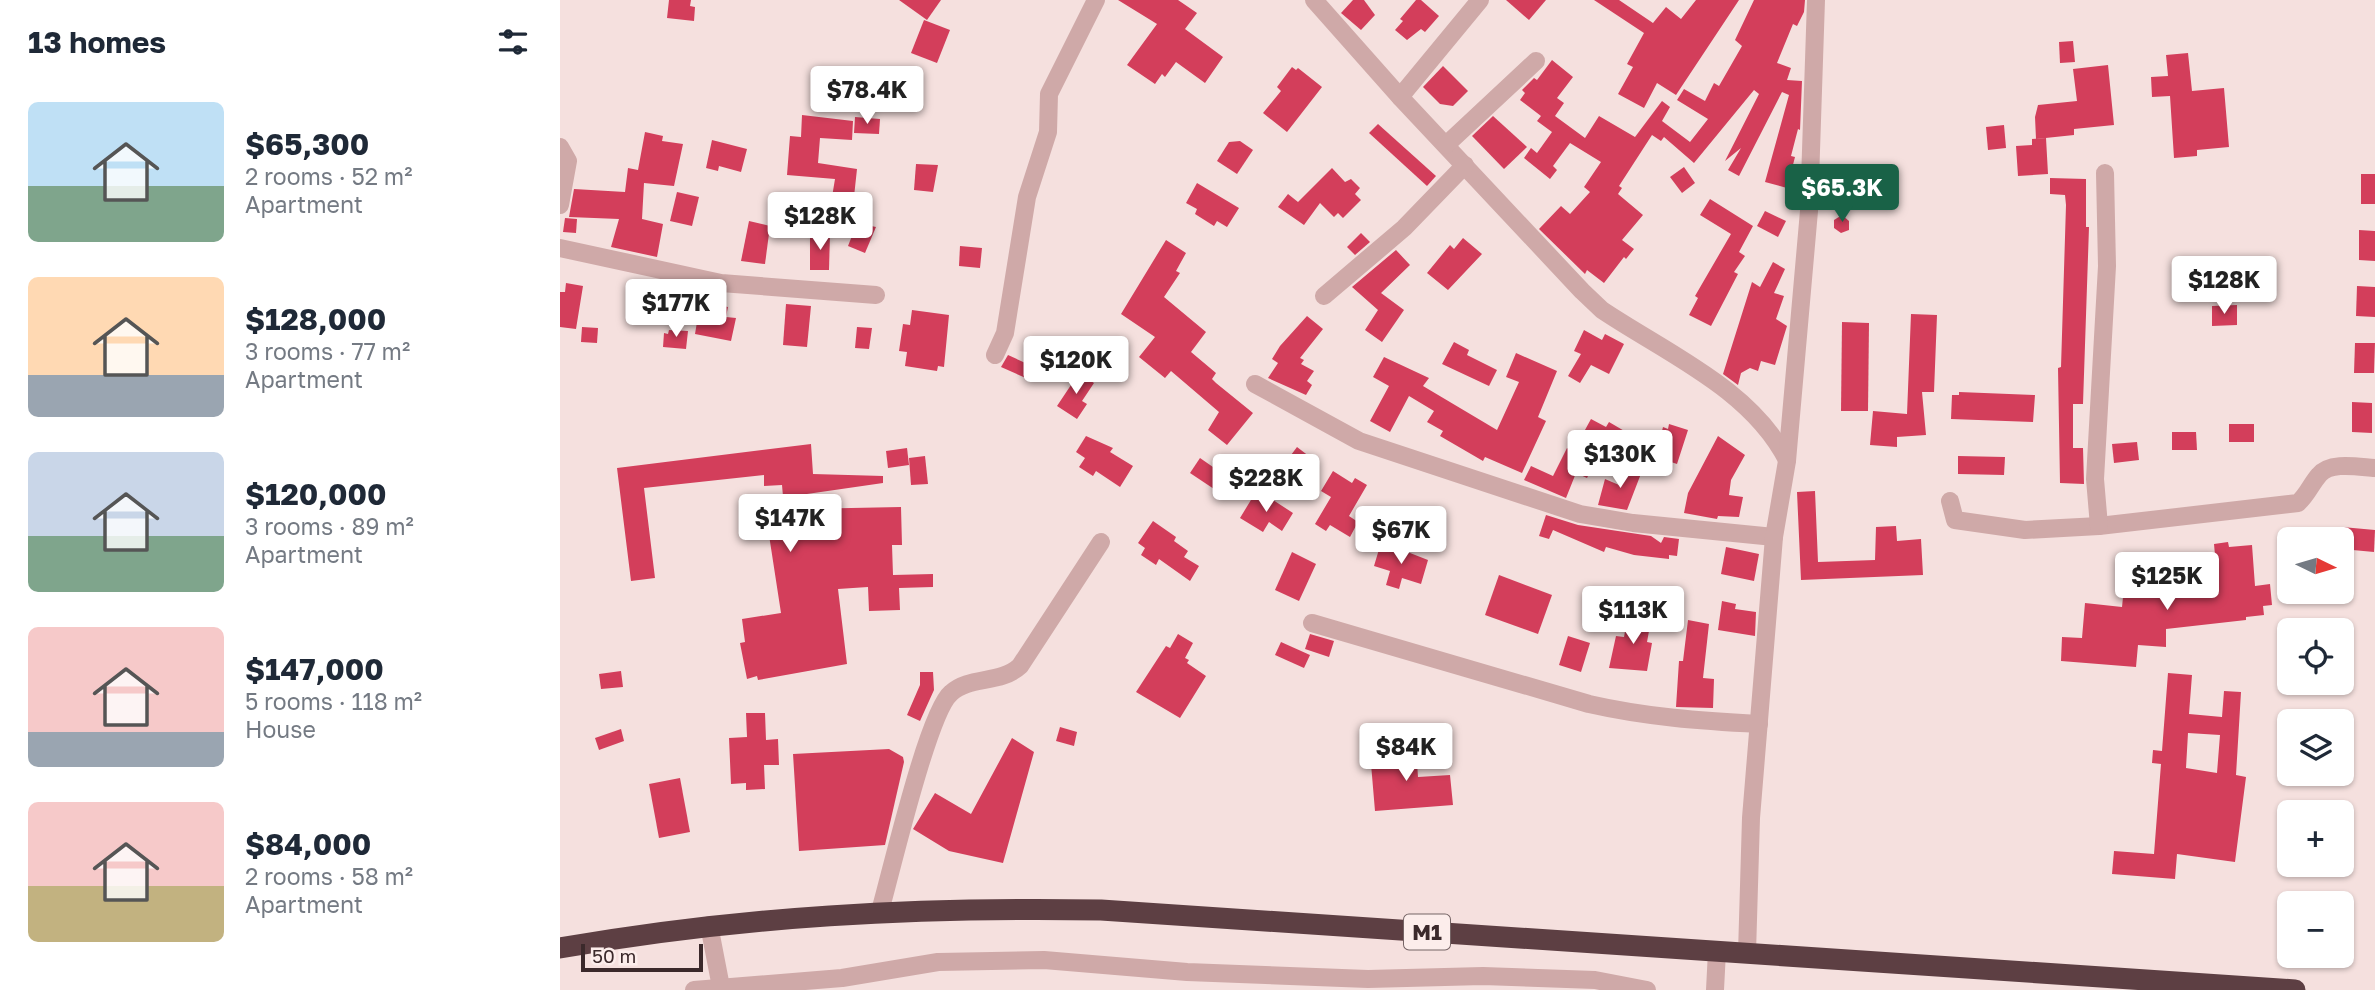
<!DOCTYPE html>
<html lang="en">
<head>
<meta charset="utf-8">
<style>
  body { margin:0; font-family:"Golos Text",sans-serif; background:#f6f6f7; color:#1f2937; height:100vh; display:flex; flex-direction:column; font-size:26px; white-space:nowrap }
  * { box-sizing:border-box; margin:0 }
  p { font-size:23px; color:#747a83 }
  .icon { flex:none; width:38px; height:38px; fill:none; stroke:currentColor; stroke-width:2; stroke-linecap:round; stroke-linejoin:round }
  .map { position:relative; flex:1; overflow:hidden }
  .drawer { display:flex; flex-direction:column; background:#fff; width:560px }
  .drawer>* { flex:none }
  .needle { width:46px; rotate:95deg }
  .tools { position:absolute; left:1717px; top:527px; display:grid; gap:14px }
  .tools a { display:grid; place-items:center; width:77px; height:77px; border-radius:10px; background:#fff; box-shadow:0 2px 5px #0004; font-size:35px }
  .scale { position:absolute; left:21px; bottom:18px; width:122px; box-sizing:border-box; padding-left:7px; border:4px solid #3b292b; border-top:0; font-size:19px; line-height:24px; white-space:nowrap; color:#3b292b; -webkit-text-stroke:5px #fcedeb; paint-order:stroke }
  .price { position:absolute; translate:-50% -60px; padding:0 16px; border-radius:7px; background:#fff; color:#222; font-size:23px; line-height:46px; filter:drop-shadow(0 2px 4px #0008) }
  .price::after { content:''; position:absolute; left:50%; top:42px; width:21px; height:16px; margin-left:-10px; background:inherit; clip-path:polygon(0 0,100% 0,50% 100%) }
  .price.on { background:#196247; color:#fff }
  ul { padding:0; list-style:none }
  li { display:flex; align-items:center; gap:21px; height:175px; padding:0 28px }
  li span { display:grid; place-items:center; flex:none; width:196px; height:140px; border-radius:10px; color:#555 }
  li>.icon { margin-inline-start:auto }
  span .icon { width:84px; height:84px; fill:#fffc; stroke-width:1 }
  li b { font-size:30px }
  h2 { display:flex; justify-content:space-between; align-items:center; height:84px; padding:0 28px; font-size:30px }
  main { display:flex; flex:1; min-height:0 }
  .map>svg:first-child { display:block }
  .building { fill:#d33e5b; fill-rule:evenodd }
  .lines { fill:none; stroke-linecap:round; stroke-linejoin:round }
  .minor { stroke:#cfa9a8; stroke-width:18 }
  .highway { stroke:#5d3f43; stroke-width:21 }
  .labels { text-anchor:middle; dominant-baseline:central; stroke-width:7; stroke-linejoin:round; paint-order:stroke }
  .shield { fill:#fcedeb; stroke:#756465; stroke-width:2 }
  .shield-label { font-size:21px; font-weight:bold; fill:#3b292b }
</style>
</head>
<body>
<main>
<section class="drawer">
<h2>13 homes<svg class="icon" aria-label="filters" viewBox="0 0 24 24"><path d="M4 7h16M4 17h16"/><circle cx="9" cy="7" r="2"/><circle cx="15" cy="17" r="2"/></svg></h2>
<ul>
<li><span style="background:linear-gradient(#bfe0f5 60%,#7fa58c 0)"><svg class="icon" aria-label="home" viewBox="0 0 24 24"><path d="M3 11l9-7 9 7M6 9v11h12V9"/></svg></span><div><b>$65,300</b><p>2 rooms · 52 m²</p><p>Apartment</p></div></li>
<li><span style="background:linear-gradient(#ffd9b3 70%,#9aa5b1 0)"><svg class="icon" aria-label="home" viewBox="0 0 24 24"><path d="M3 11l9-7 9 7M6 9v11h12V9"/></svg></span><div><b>$128,000</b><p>3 rooms · 77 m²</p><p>Apartment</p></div></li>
<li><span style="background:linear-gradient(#c9d6e8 60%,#7fa58c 0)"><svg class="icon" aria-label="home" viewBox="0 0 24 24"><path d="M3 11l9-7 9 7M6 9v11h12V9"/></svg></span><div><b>$120,000</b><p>3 rooms · 89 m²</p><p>Apartment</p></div></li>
<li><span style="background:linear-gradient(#f6c9c9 75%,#9aa5b1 0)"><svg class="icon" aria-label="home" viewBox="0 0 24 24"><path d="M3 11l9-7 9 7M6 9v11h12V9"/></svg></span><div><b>$147,000</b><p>5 rooms · 118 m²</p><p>House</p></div></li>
<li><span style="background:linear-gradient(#f6c9c9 60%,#c2b280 0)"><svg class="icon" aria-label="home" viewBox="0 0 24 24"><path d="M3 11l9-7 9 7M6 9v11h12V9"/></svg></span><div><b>$84,000</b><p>2 rooms · 58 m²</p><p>Apartment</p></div></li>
</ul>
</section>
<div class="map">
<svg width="1815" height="990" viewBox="0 0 1815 990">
  <rect width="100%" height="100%" fill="#f5e0de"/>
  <g class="building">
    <polygon points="109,0 131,0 130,6 135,7 134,21 107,18"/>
    <polygon points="339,0 381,0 367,20"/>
    <polygon points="558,0 618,0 637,13 625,29 663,57 645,83 616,62 605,77 602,74 595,84 567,65 597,24"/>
    <polygon points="793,0 804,0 815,15 801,30 781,13"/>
    <polygon points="856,0 861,0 879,16 865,32 861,29 847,40 835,30 843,21 840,19"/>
    <polygon points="946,0 986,0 969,20"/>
    <polygon points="1034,0 1059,0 1093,23 1106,7 1121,19 1136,0 1179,0 1116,95 1097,83 1084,108 1058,94 1073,67 1067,64 1084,33"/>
    <polygon points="1194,0 1245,0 1244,12 1237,26 1233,24 1217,63 1231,68 1227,80 1242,81 1240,130 1238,129 1231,156 1235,157 1227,188 1205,182 1229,95 1222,92 1179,176 1168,170 1181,148 1165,161 1199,94 1194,90 1134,163 1104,137 1101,141 1092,135 1059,186 1062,188 1058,194 1083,215 1062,240 1074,249 1066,259 1064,257 1044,283 1027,270 1025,274 979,229 1001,206 1010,214 1030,192 1024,187 1041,162 1010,143 993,166 997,170 990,179 964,158 971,148 977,153 992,132 977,121 981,116 960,100 965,93 962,90 974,78 977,80 992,60 1013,77 997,98 1004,103 995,116 1025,138 1039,116 1075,137 1102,101 1110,107 1102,121 1130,142 1148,119 1117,100 1124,89 1145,101 1154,83 1159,86 1182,46 1175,40"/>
    <polygon points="364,20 390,30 377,63 351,53"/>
    <polygon points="1513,41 1515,62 1500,63 1499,42"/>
    <polygon points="1628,53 1632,91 1664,88 1669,147 1637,150 1637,156 1614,158 1610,96 1592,97 1591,77 1608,76 1606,55"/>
    <polygon points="1548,65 1554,125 1514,129 1514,135 1476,139 1475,117 1478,105 1517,101 1513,69"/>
    <polygon points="883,66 908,91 893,106 880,104 863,87"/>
    <polygon points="732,67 736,70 738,68 762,87 727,132 703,113 721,91 717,87"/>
    <polygon points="242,115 293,121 292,140 260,138 258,163 297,169 293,206 271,203 275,179 227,175 230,136 241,137"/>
    <polygon points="933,116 967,147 944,169 912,136"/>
    <polygon points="295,117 320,119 319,134 294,133"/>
    <polygon points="818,124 876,176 867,186 809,133"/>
    <polygon points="1444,125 1446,148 1428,150 1426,127"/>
    <polygon points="85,132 103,136 102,141 123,144 114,186 84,183 82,219 103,224 97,257 51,247 59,219 9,217 14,189 65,192 68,168 78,170"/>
    <polygon points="1486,138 1488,174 1458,176 1456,146 1472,145 1472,139"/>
    <polygon points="152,140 187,149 181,172 159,166 158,171 146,168"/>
    <polygon points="680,141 693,150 677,174 657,161 669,142"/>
    <polygon points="356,164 378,165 373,192 354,190"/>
    <polygon points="1124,167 1135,183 1122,193 1110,177"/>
    <polygon points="772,168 785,182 791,179 800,188 795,194 801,200 783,218 778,213 774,217 760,203 744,225 718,207 728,194 738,202"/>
    <rect x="1801" y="174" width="14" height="30"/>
    <polygon points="1490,178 1526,179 1526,227 1529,227 1523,404 1513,404 1513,448 1523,448 1524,484 1500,483 1498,368 1501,367 1506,205 1505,195 1490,194"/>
    <polygon points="637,183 679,208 667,227 657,221 654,226 635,214 637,209 626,203"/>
    <polygon points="117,192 139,197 132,226 110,221"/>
    <polygon points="1150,199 1193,226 1179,252 1185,256 1174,272 1178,274 1151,326 1129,315 1138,298 1135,296 1171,234 1140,215"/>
    <polygon points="1205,211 1226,221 1218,237 1197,226"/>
    <polygon points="1282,215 1289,221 1289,230 1281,233 1274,228 1274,220"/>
    <polygon points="5,218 17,219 16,233 3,232"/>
    <polygon points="189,221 210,226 205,264 181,261"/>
    <polygon points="297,223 316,227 305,253 288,246"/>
    <polygon points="1799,230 1815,231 1815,261 1799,260"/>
    <polygon points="801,233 810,242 795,255 787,247"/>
    <polygon points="250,234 270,234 269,270 250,270"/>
    <polygon points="903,238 922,254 888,290 867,273 890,245 894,249"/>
    <polygon points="606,240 626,253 616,271 620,273 604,297 646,332 631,352 656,373 652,379 656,383 693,413 667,445 648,430 659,412 611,371 605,378 579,357 595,337 561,314"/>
    <polygon points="400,246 422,248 420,268 399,266"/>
    <polygon points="836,250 850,265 821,293 844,310 822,342 805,330 818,310 792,287"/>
    <polygon points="1213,262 1225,269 1214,293 1224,296 1216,319 1227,326 1215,365 1201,361 1198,371 1190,368 1181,373 1178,385 1163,374 1192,282 1200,287"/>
    <polygon points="6,283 23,286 16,329 0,327 0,292 5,292"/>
    <polygon points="1797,286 1815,287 1815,317 1796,316"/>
    <polygon points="154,304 168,307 166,317 176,318 171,341 135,334 139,310 152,312"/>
    <polygon points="226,304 251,306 247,347 223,345"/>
    <polygon points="1677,305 1677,325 1652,326 1652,306"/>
    <polygon points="352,310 389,315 384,367 378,366 377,371 345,366 347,352 339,351 343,324 350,325"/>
    <polygon points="1351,314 1377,315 1374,392 1362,392 1366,435 1337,437 1337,447 1310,445 1313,411 1347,414"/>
    <polygon points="747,316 763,329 740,358 744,360 741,364 754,371 747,381 752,385 746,395 708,378 718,363 712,359 720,346"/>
    <polygon points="1282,322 1309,323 1308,411 1281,411"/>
    <polygon points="22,327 38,328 37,343 21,342"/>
    <polygon points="297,327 312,328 309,349 295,348"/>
    <polygon points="109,330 128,331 126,349 103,347 104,333 108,334"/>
    <polygon points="1024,330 1042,340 1045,334 1064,344 1049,374 1031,365 1020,383 1008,376 1021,354 1014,351"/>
    <polygon points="894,342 909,350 907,355 937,370 929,386 882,364"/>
    <polygon points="1795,343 1815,343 1814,373 1794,373"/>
    <polygon points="956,353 997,371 978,417 986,421 962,473 925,457 923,461 880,436 883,431 867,422 874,411 849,396 830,432 810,421 829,386 813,377 824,357 869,378 863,386 937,430 959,382 946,377"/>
    <polygon points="448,355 474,367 468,379 441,367"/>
    <polygon points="519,373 534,383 522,401 527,404 517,419 497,406"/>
    <polygon points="1399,392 1475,395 1473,422 1391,419 1392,395 1399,395"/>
    <polygon points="1792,402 1812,403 1812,433 1792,432"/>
    <polygon points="1031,419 1046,427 1049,422 1078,439 1068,456 1045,442 1027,478 1016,473 1006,498 964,480 971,466 993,476 1007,448 1010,450 1016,437 1020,439"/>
    <polygon points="1109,424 1128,430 1117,464 1102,459 1104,452 1097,450 1103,427 1108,429"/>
    <rect x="1669" y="424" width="25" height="18"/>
    <polygon points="1612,432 1636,432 1637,450 1612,450"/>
    <polygon points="526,436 553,448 550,452 573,466 560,487 536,471 533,476 519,467 525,458 516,452"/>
    <polygon points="1158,436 1185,455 1171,480 1169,495 1183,497 1179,517 1158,516 1157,519 1124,513 1128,493"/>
    <polygon points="1577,442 1579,460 1554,463 1552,444"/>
    <polygon points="251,444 253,474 323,476 323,483 240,495 241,509 341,507 342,545 332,545 333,575 373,574 373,587 339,588 340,610 309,611 308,587 278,589 287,664 198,680 197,676 187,679 180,643 185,642 182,619 221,613 207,522 225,519 222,485 204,486 204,475 84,488 95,578 71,581 57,468"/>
    <polygon points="737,447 754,460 745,472 741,468 731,481 713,468 723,456 728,459"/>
    <polygon points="347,448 349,465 328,468 326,451"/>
    <polygon points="365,456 368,484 351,485 349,458"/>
    <polygon points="1398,456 1445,457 1444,475 1398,474"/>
    <polygon points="640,458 663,474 654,489 630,473"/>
    <polygon points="1065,465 1082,471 1067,510 1038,505 1045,479 1059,485"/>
    <polygon points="773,471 792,483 795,478 807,485 789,516 798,522 790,537 770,525 766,531 755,524 771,497 761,491"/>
    <polygon points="1255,491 1258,562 1315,560 1316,527 1336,526 1337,541 1361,539 1363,575 1241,580 1237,492"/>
    <polygon points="694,495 709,505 713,500 733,513 722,531 709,522 703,532 680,518"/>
    <polygon points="986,515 1018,525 1091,536 1101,543 1104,537 1119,539 1117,556 1109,555 1109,559 1074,555 1046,547 1044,552 993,530 989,539 979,536"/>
    <polygon points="593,521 616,537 614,541 628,551 624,557 639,566 630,581 599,559 596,565 581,555 585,548 578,543"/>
    <polygon points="1782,527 1815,530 1814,552 1782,549"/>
    <polygon points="1668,542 1669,547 1692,545 1695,586 1710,584 1712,605 1703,606 1704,615 1686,617 1686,620 1606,629 1606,647 1578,645 1576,667 1501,661 1502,637 1522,638 1525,603 1562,607 1565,578 1584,580 1583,592 1649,598 1649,589 1658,589 1654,544"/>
    <polygon points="827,544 868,560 861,584 842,578 839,589 826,585 830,571 814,566 820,546 826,547"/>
    <polygon points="1166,547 1199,554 1194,581 1161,574"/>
    <polygon points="732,552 756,564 739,601 715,590"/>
    <polygon points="939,575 992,595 978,634 925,615"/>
    <polygon points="1162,601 1176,604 1175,609 1196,612 1195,636 1158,630"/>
    <polygon points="1068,615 1091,620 1087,642 1092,643 1087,671 1049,668 1056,636 1064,637"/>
    <polygon points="1128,620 1149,624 1143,678 1154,679 1153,708 1116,707 1119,661 1123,661"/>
    <polygon points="618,634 633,643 625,658 629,660 627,663 646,676 620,718 576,692 606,646 610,648"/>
    <polygon points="750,634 774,641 769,657 745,649"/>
    <polygon points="1008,636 1030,643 1021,672 999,665"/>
    <polygon points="721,642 750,655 744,668 715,655"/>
    <polygon points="61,671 63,687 41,689 39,674"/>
    <polygon points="360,672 373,672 374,690 360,721 347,715 360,685"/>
    <path d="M 1608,673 L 1632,675 L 1629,714 L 1662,717 L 1664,691 L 1681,692 L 1676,775 L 1686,777 L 1675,862 L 1617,854 L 1615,879 L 1552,874 L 1554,851 L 1594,854 L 1601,764 L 1592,763 L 1593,750 L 1602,751 ZM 1628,733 L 1660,735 L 1657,773 L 1626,768 Z"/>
    <polygon points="186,713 205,713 206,740 218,739 219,765 204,765 205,789 186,790 186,783 171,784 169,738 187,737"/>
    <polygon points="500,727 517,732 514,746 496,741"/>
    <polygon points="61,729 64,741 39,750 35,738"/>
    <polygon points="452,738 474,752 443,863 389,851 353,829 375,793 411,814"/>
    <polygon points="856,748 858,777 890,775 893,805 815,811 810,752"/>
    <polygon points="329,749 343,757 344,762 325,845 239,851 233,754"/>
    <polygon points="120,778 130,832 99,838 89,784"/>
  </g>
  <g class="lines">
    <g class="minor">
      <path d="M 754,0 L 840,97 L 1022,291 L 1042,310 C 1106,353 1191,389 1227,460"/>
      <polyline points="840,97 920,0"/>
      <polyline points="886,145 976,61"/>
      <polyline points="0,147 8,161 0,205"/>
      <polyline points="0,248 161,283 316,295"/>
      <polyline points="764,296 844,228 905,165"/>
      <polyline points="435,355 445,333 467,197 488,132 489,94 536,0"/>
      <polyline points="695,384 799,441 1020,514 1073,523 1214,537"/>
      <path d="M 1390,501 L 1395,520 L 1465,530 L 1539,526 L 1738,503 C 1748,494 1751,484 1759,475 C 1770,461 1799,467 1815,468"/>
      <polyline points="1539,526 1535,479 1547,266 1545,173"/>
      <path d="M 752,623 L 1029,704 C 1086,717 1141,721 1199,724"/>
      <path d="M 320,911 C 331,873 368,712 391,693 C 409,676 441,684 460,666 L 541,542"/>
      <polyline points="149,925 161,987"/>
      <polyline points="1187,953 1191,818 1214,537 1227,461 1249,211 1256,0"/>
      <polyline points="134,990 282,978 378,962 484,960 627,972 808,979 923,976 1035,980 1087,990"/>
      <polyline points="1155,990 1157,951"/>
    </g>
    <path class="highway" d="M 0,948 C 184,916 355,907 541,910 L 1735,990"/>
  </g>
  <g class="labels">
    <rect class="shield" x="844" y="914.5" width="46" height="35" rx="5"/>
    <g class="shield-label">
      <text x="867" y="932">M1</text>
    </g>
  </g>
</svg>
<div class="tools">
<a><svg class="needle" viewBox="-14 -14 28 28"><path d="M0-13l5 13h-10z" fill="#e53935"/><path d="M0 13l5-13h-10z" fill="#747a83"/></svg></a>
<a><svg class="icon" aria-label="locate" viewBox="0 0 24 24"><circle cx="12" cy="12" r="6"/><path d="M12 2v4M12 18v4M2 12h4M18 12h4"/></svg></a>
<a><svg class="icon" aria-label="layers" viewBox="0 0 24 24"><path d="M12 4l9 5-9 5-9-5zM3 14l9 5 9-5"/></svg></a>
<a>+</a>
<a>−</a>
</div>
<div class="scale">50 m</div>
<b class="price" style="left:307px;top:126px">$78.4K</b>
<b class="price on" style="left:1282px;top:224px">$65.3K</b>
<b class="price" style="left:260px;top:252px">$128K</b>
<b class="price" style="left:1664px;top:316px">$128K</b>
<b class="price" style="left:116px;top:339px">$177K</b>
<b class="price" style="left:516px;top:396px">$120K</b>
<b class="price" style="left:1060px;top:490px">$130K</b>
<b class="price" style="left:706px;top:514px">$228K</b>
<b class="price" style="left:230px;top:554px">$147K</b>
<b class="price" style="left:841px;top:566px">$67K</b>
<b class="price" style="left:1607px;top:612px">$125K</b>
<b class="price" style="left:1073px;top:646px">$113K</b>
<b class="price" style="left:846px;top:783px">$84K</b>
</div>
</main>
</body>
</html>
